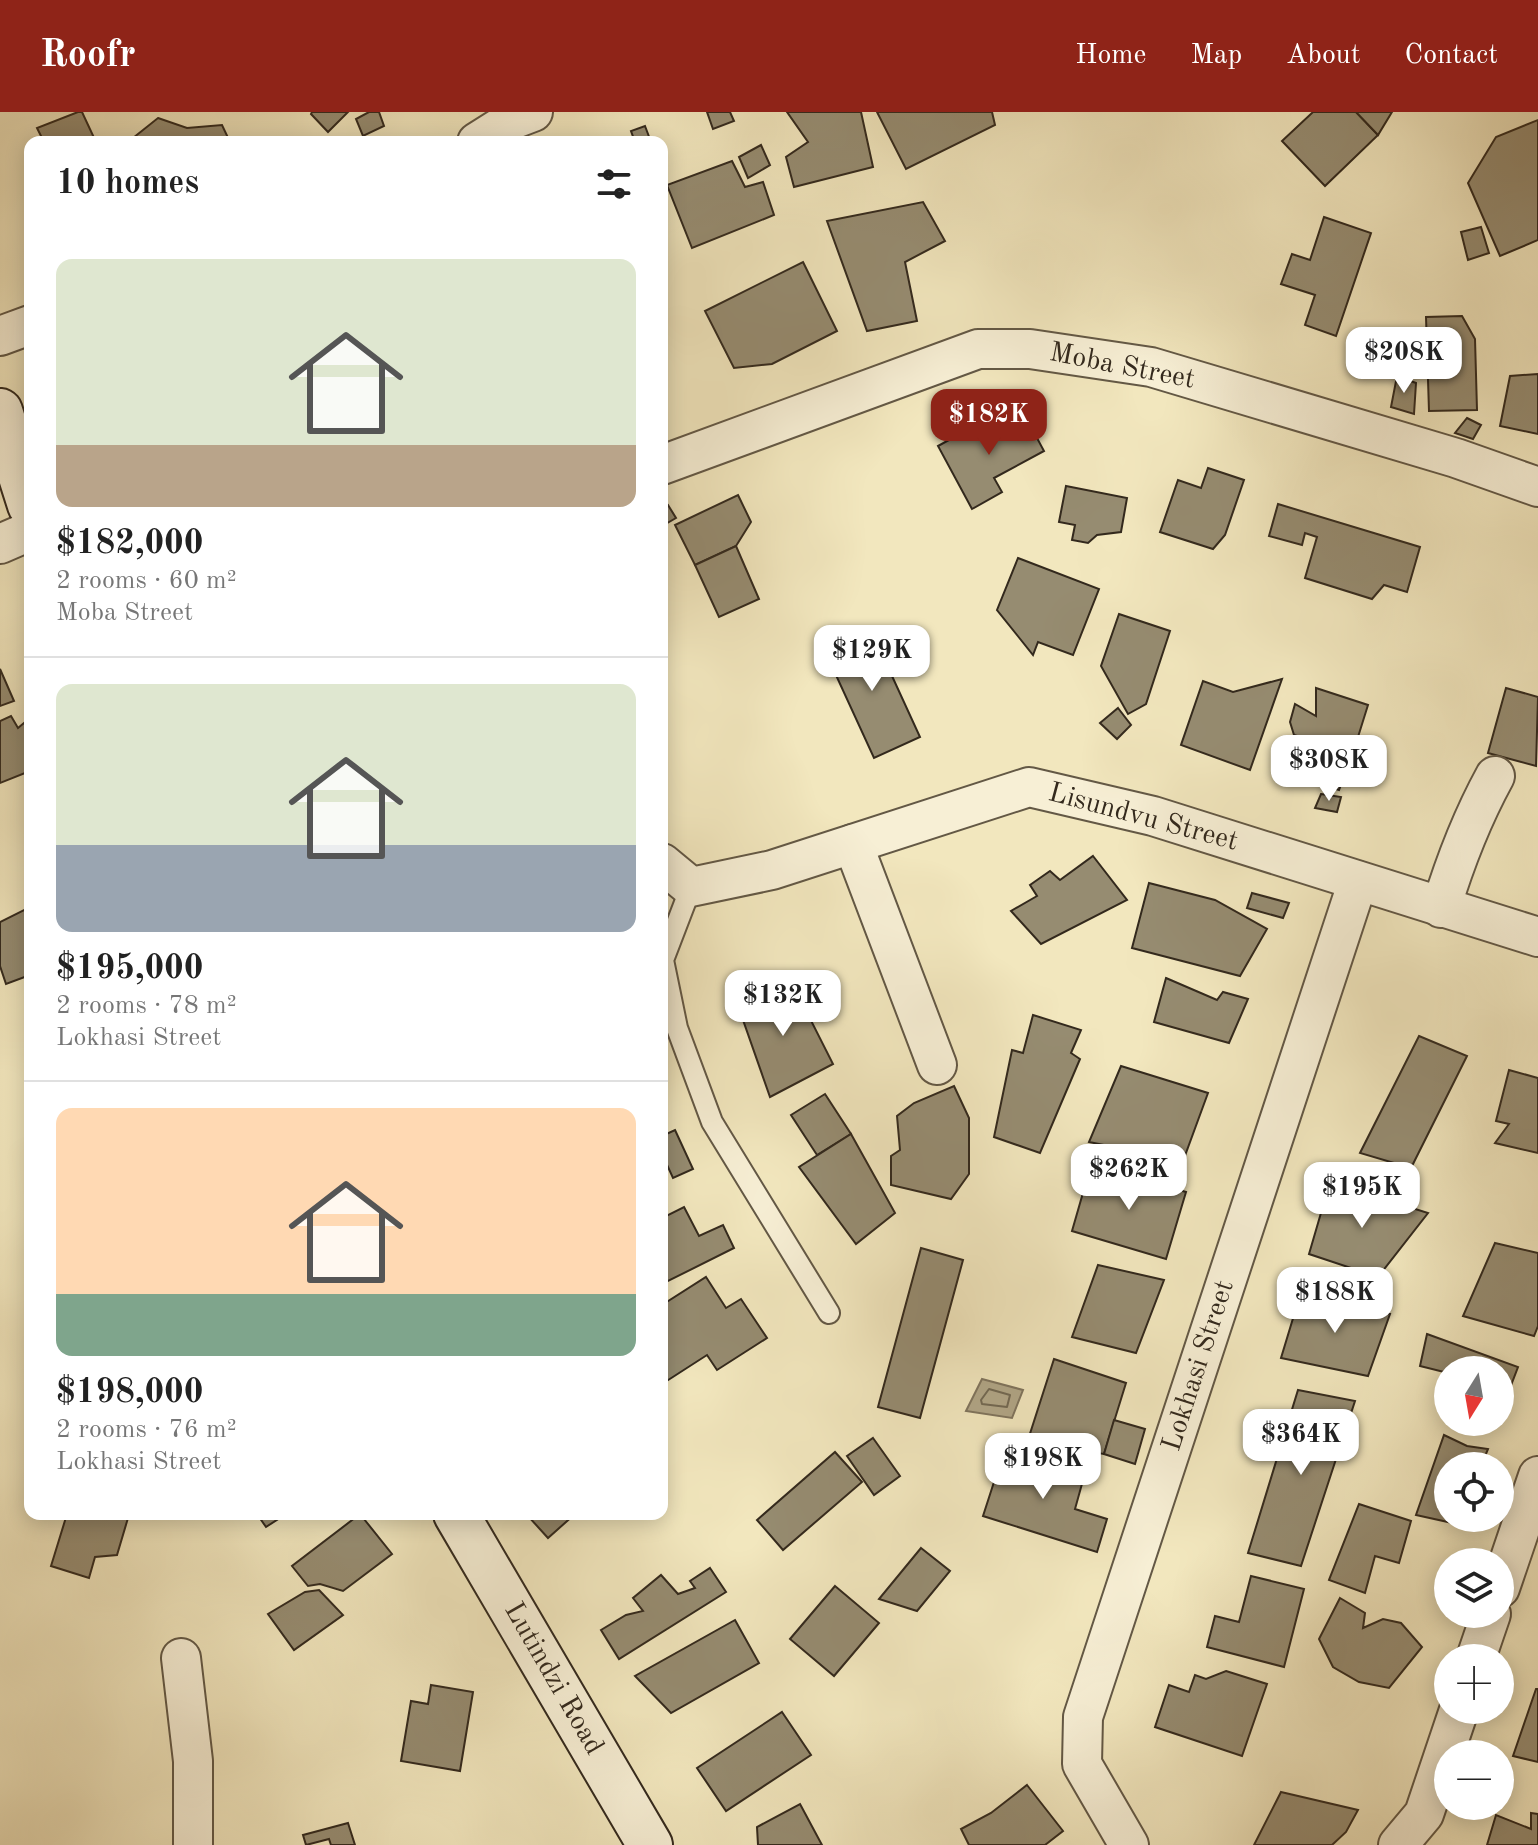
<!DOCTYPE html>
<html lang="en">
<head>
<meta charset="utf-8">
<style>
  body { margin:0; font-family:"Old Standard TT",serif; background:#f2f2f2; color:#222; height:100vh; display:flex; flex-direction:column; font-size:30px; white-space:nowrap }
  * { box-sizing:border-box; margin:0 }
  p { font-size:26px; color:#767676 }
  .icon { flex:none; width:44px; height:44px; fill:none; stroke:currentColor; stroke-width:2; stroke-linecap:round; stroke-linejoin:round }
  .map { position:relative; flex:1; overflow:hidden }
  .side { position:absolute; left:24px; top:24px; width:644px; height:1384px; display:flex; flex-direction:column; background:#fff; border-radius:16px; box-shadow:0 4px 20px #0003 }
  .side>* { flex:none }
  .needle { width:52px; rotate:191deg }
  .buttons { position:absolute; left:1434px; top:1244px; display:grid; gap:16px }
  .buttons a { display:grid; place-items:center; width:80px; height:80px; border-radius:50%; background:#fff; box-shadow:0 4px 20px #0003; font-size:40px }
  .price { position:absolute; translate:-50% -68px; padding:0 18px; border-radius:16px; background:#fff; color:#222; font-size:26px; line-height:52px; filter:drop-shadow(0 2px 4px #0008) }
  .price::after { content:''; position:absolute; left:50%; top:48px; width:24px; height:18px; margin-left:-12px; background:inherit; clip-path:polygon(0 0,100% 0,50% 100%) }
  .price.active { background:#8f2418; color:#fff }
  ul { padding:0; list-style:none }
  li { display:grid; align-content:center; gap:16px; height:424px; padding:0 32px }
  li+li { border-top:2px solid #e0e0e0 }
  li span { display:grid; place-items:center; height:248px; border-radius:16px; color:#555 }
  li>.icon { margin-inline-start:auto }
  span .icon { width:144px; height:144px; fill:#fffc; stroke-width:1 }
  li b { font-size:34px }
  h2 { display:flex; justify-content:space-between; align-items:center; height:96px; padding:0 32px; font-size:34px }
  header { display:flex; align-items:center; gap:48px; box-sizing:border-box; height:112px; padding:0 40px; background:#8f2418; color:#fff }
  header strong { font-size:38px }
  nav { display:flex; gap:44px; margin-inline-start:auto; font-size:28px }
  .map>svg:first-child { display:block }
  .water { fill:#b1a687; stroke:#7f745d; stroke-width:2 }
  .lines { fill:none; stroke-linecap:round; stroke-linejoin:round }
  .shore { stroke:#726852; stroke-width:2 }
  .building { fill:#968c71; stroke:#33291d; stroke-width:2 }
  .lane-casing { stroke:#635845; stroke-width:24 }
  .street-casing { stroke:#635845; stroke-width:42 }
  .secondary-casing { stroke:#33291d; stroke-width:48 }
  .lane { stroke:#f7efd5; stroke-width:20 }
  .street { stroke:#f7efd5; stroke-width:38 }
  .secondary { stroke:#f7efd5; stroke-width:44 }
  .labels { text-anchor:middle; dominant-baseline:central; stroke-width:7; stroke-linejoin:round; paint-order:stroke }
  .street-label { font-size:28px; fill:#33291d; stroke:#f7efd5 }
</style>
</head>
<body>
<header>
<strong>Roofr</strong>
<nav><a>Home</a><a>Map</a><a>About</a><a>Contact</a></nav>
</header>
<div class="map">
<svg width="1538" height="1733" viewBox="0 0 1538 1733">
  <rect width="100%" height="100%" fill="#f2e7be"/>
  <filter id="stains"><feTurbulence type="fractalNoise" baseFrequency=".0025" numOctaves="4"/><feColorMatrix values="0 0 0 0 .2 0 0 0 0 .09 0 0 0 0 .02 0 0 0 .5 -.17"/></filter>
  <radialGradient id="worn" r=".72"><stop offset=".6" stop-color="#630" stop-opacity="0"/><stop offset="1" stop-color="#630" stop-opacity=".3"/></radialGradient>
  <polygon class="water" points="982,1267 1023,1278 1012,1306 966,1299"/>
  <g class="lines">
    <polygon class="shore" points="989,1277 1010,1283 1007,1295 982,1292 981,1288"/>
  </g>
  <g class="building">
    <polygon points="78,0 82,0 96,30 44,30 37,16"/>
    <polygon points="312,0 348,0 328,20 311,2"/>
    <polygon points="369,0 379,0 384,14 363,24 356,7"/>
    <polygon points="707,0 730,0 734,9 713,17"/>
    <polygon points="787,0 861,0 873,55 794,75 786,45 808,30"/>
    <polygon points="877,0 992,0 995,13 906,57"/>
    <polygon points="1313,0 1356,0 1378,23 1325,74 1282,29"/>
    <polygon points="1356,0 1392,0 1378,23"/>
    <polygon points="158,6 187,16 222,13 230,30 128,30"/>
    <polygon points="1538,8 1538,128 1500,144 1468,71 1496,25"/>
    <polygon points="645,14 651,30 635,30 631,19"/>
    <polygon points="761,33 770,53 748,66 739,45"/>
    <polygon points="732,49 745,75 763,70 774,103 692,136 667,73"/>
    <polygon points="923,90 945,129 905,150 917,209 867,219 827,109"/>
    <polygon points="1324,105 1371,121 1336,224 1305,213 1315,183 1281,172 1292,142 1310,148"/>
    <polygon points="1481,115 1489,141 1468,148 1461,120"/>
    <polygon points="803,150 837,219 772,252 734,256 705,199"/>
    <polygon points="1462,204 1475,227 1477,298 1429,299 1426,205"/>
    <polygon points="1538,262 1538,322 1500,314 1510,264"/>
    <polygon points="1397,264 1416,271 1414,302 1391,295"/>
    <polygon points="1023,300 1044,339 994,366 1002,380 972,397 938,334 967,318 980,323"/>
    <polygon points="1467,306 1481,313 1473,327 1455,321"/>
    <polygon points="1208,356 1244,368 1225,423 1213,437 1160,420 1178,368 1201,376"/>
    <polygon points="1066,374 1127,386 1121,420 1097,423 1088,431 1072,428 1075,413 1059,410"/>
    <polygon points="738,383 751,410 736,434 695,453 675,413"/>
    <polygon points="1278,392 1420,435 1407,480 1384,473 1372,487 1305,466 1317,425 1305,421 1302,433 1269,424"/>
    <polygon points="668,393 676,406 662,414 662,395"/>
    <polygon points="736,434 759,487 719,505 695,453"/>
    <polygon points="1018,446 1099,477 1073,543 1038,530 1033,543 997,498"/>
    <polygon points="1119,502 1170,519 1146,592 1128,602 1101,554"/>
    <polygon points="870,516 920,625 874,646 824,537"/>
    <polygon points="0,557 14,589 0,594"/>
    <polygon points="1282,567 1250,658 1181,633 1203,569 1233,580"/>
    <polygon points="1316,576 1368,593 1353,641 1294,623 1290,610 1295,592 1316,604"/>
    <polygon points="1506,576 1538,585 1536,654 1488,641"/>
    <polygon points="1118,596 1131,613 1117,627 1100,611"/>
    <polygon points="11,604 18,616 24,611 30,620 30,659 0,671 0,609"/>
    <polygon points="1284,629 1307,637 1314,629 1353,641 1339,678 1274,657"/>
    <polygon points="1321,682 1341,685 1337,700 1315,696"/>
    <polygon points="1093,744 1127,788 1041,832 1011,799 1037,784 1030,773 1050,759 1060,768"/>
    <polygon points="1149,771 1215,788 1267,817 1240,864 1132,836"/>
    <polygon points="1252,781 1289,791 1283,806 1247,796"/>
    <polygon points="30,795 30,863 6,872 0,854 0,810"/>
    <polygon points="1166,866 1217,888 1223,880 1248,887 1229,931 1154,910"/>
    <polygon points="793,873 833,952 770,985 736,888"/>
    <polygon points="1033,903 1081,918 1071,941 1080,947 1040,1041 994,1025 1012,938 1023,941"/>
    <polygon points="1419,924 1467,944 1411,1056 1360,1041"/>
    <polygon points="1121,954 1208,981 1183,1049 1089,1030"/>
    <polygon points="1509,958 1538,966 1538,1041 1495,1031 1509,1012 1496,1009"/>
    <polygon points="954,974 969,1006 969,1062 951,1087 891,1073 891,1044 900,1038 897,1004 914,991"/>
    <polygon points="825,982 851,1022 817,1043 791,1003"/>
    <polygon points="675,1018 693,1057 673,1066 662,1042 662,1024"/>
    <polygon points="851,1022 895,1101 856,1132 799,1055"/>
    <polygon points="1091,1053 1186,1080 1166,1147 1072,1119"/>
    <polygon points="1330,1070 1428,1101 1378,1165 1309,1142"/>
    <polygon points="684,1095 699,1124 723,1113 734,1136 662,1172 662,1106"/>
    <polygon points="1495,1131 1538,1141 1538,1214 1534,1224 1463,1204"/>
    <polygon points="921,1136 963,1148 920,1306 878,1295"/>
    <polygon points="1098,1153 1164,1168 1136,1241 1072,1225"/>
    <polygon points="706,1165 726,1196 741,1187 767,1226 717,1258 707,1243 662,1272 662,1193"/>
    <polygon points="1301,1180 1390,1202 1368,1264 1281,1246"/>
    <polygon points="1427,1222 1518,1255 1500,1302 1500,1258 1448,1258 1448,1261 1420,1254"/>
    <polygon points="1054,1247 1126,1271 1104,1342 1027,1331"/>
    <polygon points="1298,1278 1355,1289 1301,1454 1248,1441"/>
    <polygon points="1114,1308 1145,1317 1135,1352 1104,1342"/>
    <polygon points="1444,1323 1467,1334 1488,1337 1481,1354 1448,1354 1448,1406 1459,1406 1457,1412 1416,1403"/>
    <polygon points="873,1326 900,1364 874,1383 847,1344"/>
    <polygon points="1005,1336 1085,1361 1075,1397 1107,1407 1097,1440 983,1404"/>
    <polygon points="835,1340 862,1370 783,1438 757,1408"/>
    <polygon points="1359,1392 1411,1409 1399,1451 1375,1444 1365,1481 1329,1468"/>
    <polygon points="67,1402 115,1402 128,1406 117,1443 95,1445 89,1466 51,1454"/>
    <polygon points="257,1402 286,1402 266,1415"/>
    <polygon points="360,1402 392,1442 343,1479 320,1472 308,1474 292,1454"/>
    <polygon points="530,1402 575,1402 548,1426 528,1404"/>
    <polygon points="921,1436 950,1459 917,1499 879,1487"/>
    <polygon points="710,1456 726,1480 619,1547 601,1518 626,1503 643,1499 633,1486 661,1463 678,1482 695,1476 690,1469"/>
    <polygon points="1251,1464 1304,1477 1284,1555 1207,1535 1215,1504 1239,1510"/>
    <polygon points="835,1474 879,1511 834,1564 790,1527"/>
    <polygon points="319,1478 343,1503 294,1538 268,1502 305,1480"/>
    <polygon points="1340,1486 1365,1501 1363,1516 1383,1507 1401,1511 1422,1535 1389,1576 1359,1570 1333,1555 1319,1527"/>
    <polygon points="735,1508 759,1551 671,1601 635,1564"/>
    <polygon points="1226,1559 1267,1572 1242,1644 1155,1615 1169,1573 1189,1580 1195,1563 1206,1567"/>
    <polygon points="431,1573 473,1580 460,1659 401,1649 411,1589 428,1592"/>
    <polygon points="1536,1577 1538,1577 1538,1650 1513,1644"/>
    <polygon points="782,1600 811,1643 726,1699 697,1656"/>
    <polygon points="1027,1673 1063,1719 1045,1733 969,1733 961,1717 991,1701"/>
    <polygon points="1281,1680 1358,1698 1346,1720 1332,1733 1254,1733"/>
    <polygon points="800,1692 822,1733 758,1733 757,1715"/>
    <polygon points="1531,1701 1538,1702 1538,1733 1487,1733 1496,1703 1531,1717"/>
    <polygon points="348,1711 355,1733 331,1733 329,1727 306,1733 303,1723"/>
  </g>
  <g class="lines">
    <defs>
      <polyline id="lane" points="691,775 663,848 677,916 712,1010 829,1201"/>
      <g id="street">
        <polyline points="477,30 512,8 533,0"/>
        <polyline points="0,224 30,213"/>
        <polyline points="662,353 978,237 1030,237 1151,255 1456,346 1538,375"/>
        <polyline points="0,432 30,419"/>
        <polyline points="853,732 937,953"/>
        <polyline points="662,751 691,775 772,758 1029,675 1153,704 1538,825"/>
        <path d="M 1441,796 C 1455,750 1472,706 1495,664"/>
        <polyline points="1500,1476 1538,1364"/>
        <polyline points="181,1546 193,1649 193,1733"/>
        <polyline points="1476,1546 1491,1502"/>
        <polyline points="1129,1733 1082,1652 1083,1605 1358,769"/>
        <polyline points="1398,1733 1424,1702 1459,1598"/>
      </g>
      <g id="secondary">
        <polyline points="0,299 30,393"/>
        <polyline points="456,1402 650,1733"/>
      </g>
    </defs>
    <use href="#lane" class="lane-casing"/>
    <use href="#street" class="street-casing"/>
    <use href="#secondary" class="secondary-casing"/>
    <use href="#lane" class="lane"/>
    <use href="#street" class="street"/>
    <use href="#secondary" class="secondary"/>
  </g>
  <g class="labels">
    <g class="street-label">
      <text transform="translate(1122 255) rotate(11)">Moba Street</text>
      <text transform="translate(1143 706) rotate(15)">Lisundvu Street</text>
      <text transform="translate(1199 1254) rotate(-72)">Lokhasi Street</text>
      <text transform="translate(553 1567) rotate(60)">Lutindzi Road</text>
    </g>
  </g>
  <rect width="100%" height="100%" filter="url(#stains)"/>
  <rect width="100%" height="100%" fill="url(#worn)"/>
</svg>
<div class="buttons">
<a><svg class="needle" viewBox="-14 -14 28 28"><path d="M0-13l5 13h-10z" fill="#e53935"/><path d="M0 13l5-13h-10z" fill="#767676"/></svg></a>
<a><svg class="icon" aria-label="locate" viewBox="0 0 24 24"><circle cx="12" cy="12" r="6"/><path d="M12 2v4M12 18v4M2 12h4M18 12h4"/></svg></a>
<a><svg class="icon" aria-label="layers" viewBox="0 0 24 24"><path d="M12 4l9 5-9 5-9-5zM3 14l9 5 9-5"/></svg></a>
<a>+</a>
<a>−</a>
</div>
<b class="price" style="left:1404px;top:283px">$208K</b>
<b class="price active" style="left:989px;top:345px">$182K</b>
<b class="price" style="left:872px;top:581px">$129K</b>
<b class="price" style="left:1329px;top:691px">$308K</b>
<b class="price" style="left:783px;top:926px">$132K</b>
<b class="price" style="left:1129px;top:1100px">$262K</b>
<b class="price" style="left:1362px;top:1118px">$195K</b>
<b class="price" style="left:1335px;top:1223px">$188K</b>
<b class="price" style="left:1301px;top:1365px">$364K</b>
<b class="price" style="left:1043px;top:1389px">$198K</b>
<section class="side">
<h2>10 homes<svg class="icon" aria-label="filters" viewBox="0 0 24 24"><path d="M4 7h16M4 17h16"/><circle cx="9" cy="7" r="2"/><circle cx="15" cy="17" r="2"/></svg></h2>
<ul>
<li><span style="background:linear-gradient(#dfe7d0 75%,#b9a48a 0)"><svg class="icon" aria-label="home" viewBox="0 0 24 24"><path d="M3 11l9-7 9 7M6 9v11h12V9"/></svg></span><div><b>$182,000</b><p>2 rooms · 60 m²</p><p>Moba Street</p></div></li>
<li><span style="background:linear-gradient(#dfe7d0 65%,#9aa5b1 0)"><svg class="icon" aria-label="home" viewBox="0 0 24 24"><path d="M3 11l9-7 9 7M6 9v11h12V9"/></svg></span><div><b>$195,000</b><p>2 rooms · 78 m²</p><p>Lokhasi Street</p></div></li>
<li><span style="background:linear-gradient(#ffd9b3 75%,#7fa58c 0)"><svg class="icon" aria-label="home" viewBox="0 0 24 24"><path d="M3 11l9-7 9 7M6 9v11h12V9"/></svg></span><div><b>$198,000</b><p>2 rooms · 76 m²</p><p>Lokhasi Street</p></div></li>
</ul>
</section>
</div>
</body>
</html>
